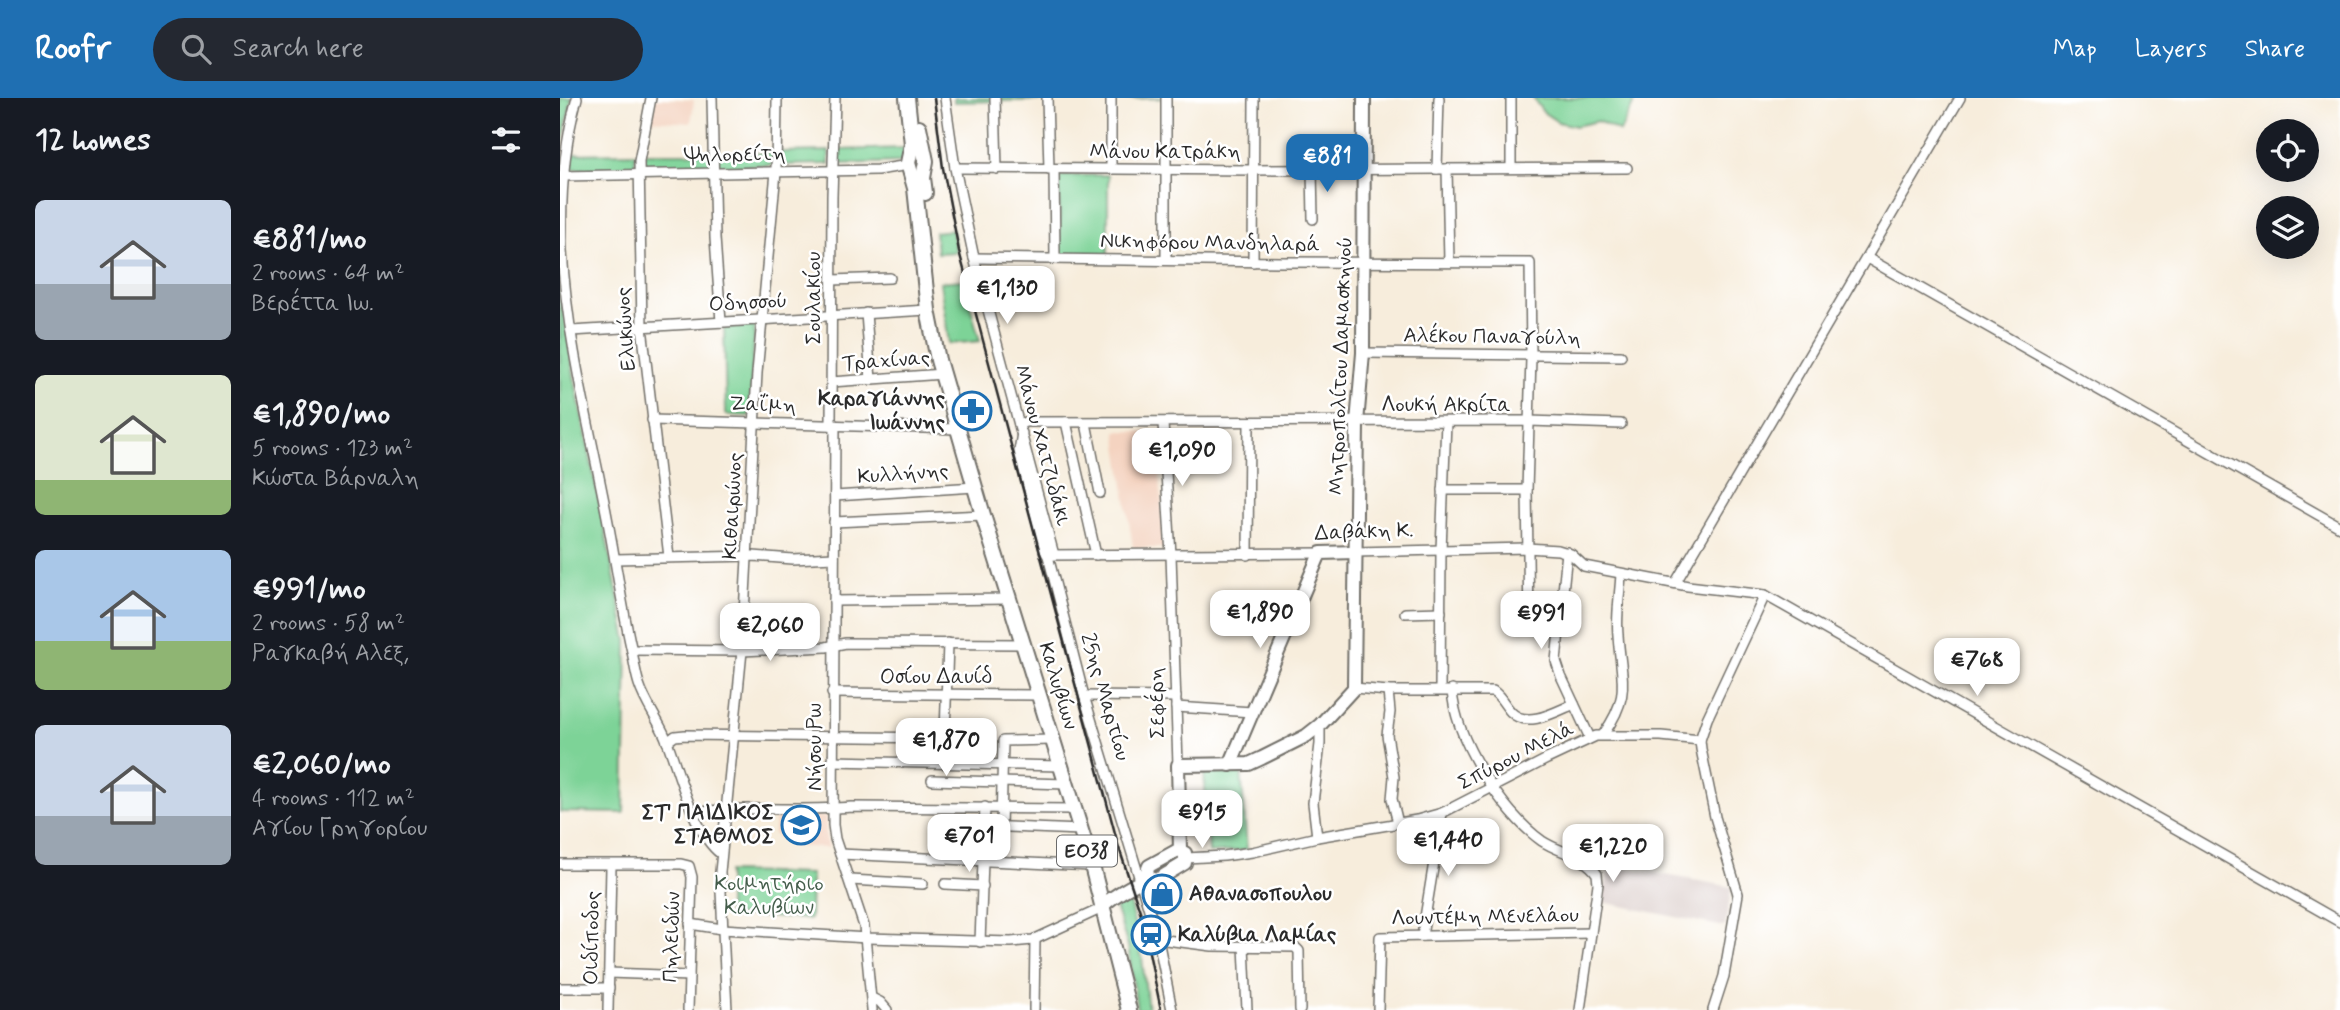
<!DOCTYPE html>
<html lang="en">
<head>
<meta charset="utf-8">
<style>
  body { margin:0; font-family:Mynerve,sans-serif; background:#242831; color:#f1f3f6; height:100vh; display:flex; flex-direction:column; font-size:26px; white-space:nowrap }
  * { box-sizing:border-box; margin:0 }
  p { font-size:23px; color:#9ea1a6 }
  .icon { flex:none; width:38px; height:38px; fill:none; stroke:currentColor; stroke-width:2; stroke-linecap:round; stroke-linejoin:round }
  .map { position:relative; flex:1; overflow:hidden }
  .details { display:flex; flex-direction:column; background:#171b24; width:560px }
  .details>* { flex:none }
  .fabs { position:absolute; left:1696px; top:21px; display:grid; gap:14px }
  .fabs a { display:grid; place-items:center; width:63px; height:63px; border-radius:50%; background:#171b24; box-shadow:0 7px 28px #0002; font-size:35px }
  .price { position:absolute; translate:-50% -60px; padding:0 16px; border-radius:14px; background:#fff; color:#222; font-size:23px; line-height:46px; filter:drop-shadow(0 2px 4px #0008) }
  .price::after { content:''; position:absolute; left:50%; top:42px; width:21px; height:16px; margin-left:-10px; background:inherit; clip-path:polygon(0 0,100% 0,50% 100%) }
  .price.selected { background:#1f6fb2; color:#fff }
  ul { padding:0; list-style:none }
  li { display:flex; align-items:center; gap:21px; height:175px; padding:0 35px }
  li span { display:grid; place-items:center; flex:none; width:196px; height:140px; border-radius:10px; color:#555 }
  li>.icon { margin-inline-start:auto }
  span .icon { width:84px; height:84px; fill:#fffc; stroke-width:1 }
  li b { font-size:30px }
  h2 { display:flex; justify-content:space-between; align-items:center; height:84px; padding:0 35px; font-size:30px }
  header { display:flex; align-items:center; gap:42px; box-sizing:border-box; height:98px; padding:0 35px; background:#1f6fb2; color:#fff }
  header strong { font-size:33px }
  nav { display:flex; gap:38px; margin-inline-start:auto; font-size:24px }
  .search { width:490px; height:63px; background:#242831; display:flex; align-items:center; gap:18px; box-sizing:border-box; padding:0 24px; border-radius:38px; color:#9ea1a6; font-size:26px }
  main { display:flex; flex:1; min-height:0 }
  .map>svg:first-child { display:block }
  .built { fill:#f4d3c0 }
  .industrial { fill:#d0c0bc }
  .green { fill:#7dd397; stroke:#547f61; stroke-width:2 }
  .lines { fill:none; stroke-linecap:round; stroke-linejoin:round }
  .street-casing { stroke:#726f69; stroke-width:12 }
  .secondary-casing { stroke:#726f69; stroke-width:16 }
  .primary-casing { stroke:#726f69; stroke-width:18 }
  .street { stroke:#fff; stroke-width:9 }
  .secondary { stroke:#fff; stroke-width:12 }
  .primary { stroke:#fff; stroke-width:14 }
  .rail { stroke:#2b2b2b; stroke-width:2.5 }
  .labels { text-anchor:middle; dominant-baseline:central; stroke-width:5; stroke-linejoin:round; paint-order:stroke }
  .shield { fill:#fff; stroke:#6b6b6b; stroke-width:2 }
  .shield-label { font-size:19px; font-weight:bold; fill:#2b2b2b }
  .street-label { font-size:21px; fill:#2b2b2b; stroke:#fff }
  .poi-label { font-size:21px; font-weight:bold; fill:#2b2b2b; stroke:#fff; text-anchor:end }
  .park-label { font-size:21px; fill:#445d4b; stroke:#fff }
</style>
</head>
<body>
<header>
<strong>Roofr</strong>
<div class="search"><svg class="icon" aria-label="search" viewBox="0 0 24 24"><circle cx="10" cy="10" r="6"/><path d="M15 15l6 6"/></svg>Search here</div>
<nav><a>Map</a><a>Layers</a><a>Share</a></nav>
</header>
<main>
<section class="details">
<h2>12 homes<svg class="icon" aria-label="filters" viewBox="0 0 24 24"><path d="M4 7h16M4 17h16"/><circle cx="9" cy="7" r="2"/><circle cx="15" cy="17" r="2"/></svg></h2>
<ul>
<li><span style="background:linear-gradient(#c9d6e8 60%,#9aa5b1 0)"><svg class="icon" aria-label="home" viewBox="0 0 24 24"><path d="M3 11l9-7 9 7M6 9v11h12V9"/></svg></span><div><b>€881/mo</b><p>2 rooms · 64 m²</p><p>Βερέττα Ιω.</p></div></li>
<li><span style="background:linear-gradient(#dfe7d0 75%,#8fb573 0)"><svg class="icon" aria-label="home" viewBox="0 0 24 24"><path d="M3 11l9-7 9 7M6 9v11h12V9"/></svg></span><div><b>€1,890/mo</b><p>5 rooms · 123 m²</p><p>Κώστα Βάρναλη</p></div></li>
<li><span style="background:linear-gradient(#a9c7e8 65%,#8fb573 0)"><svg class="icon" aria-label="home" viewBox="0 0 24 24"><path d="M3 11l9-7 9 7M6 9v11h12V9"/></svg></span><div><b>€991/mo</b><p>2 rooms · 58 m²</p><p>Ραγκαβή Αλεξ,</p></div></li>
<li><span style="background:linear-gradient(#c9d6e8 65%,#9aa5b1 0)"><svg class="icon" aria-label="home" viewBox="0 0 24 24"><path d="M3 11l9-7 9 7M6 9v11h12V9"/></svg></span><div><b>€2,060/mo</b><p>4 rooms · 112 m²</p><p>Αγίου Γρηγορίου</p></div></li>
</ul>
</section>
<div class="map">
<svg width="1780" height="912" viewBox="0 0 1780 912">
  <rect width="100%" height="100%" fill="#fff"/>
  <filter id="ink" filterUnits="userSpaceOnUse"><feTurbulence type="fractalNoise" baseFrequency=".0143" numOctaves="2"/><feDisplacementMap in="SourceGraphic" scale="14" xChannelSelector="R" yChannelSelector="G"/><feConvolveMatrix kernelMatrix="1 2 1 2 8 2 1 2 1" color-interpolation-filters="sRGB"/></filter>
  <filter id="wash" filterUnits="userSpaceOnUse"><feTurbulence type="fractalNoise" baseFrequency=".00686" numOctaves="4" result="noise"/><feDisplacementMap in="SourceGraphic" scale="28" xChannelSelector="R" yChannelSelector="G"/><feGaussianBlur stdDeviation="1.57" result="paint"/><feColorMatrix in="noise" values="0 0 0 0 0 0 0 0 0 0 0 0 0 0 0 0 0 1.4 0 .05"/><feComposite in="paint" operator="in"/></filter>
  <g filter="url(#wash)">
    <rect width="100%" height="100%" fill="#f7eddc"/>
    <g class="built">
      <polygon points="95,0 134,2 131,25 91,22"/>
      <polygon points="556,333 597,334 605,450 573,450"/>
      <polygon points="215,718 266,719 266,740 269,750 230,748 214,736"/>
    </g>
    <polygon class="industrial" points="1050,767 1172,789 1165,829 1042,804"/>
    <g class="green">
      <polygon points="0,0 12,0 0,57"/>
      <polygon points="394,0 605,0 394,4"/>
      <polygon points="973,0 1076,0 1060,34 1038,23 1016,28 998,24 983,14"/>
      <polygon points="346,50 342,64 277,66 277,52"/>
      <polygon points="269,53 269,66 221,67 221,54"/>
      <polygon points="75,55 75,71 8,71 10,56"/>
      <polygon points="84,55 150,55 151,68 83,71"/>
      <polygon points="212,55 211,67 156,69 156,56"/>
      <polygon points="548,77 548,157 500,157 499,78"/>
      <polygon points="392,132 396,154 377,155 375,134"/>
      <polygon points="403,182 420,243 389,246 380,184"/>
      <polygon points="0,189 14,278 67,543 64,715 0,714"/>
      <polygon points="195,227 189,318 166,317 164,230"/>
      <polygon points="681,672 687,752 649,755 644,673"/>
      <polygon points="168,774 251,776 250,821 168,817"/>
      <polygon points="569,803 582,860 588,912 577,912 568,848 555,809"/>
    </g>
  </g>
  <g filter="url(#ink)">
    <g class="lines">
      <defs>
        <g id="street">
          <path d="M 17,0 C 3,51 0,100 2,152 C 7,244 31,334 48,424 C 56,466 62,508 71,549 C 74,561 75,574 79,586 C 85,605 97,620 105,638 C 119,672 132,734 161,756"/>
          <polyline points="91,0 79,63 82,229 109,459"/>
          <polyline points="152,0 155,140 161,224"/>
          <polyline points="385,0 395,70 414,160 494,457"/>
          <polyline points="435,0 437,71"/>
          <polyline points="487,0 489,71"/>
          <polyline points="951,0 951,70"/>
          <polyline points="395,70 694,72 1067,70"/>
          <polyline points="494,71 495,160"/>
          <polyline points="551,71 551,0"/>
          <polyline points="752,71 753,121"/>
          <polyline points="877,71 879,0"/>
          <polyline points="887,71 889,164"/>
          <polyline points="2,78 317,72 349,67"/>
          <polyline points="414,160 723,164 970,165 971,260 967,392 969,523"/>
          <polyline points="1307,160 1780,429"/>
          <polyline points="606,162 606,0"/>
          <polyline points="693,164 694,0"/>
          <polyline points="272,182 330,180"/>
          <polyline points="306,215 311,282"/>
          <polyline points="11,233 368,212"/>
          <polyline points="803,255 1061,258"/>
          <polyline points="271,284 383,276"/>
          <polyline points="92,322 397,331"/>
          <polyline points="506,324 536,457"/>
          <polyline points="526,325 540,395"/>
          <polyline points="603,325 611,457 618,667"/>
          <polyline points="459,326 466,324 969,323 1061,326"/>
          <polyline points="271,327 272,98 275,0"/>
          <polyline points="275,327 273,727 275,741 304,828 312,912"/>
          <polyline points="462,335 459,353 484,451 488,458 524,598 598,841 612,912"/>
          <polyline points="883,392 967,392"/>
          <polyline points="275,398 415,389"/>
          <polyline points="274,424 423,417"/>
          <polyline points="795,454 967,450 998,452 1011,456 1024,468 1128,488 1205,497 1780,824"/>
          <polyline points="1007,454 996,563 1001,578 1030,640"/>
          <polyline points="489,457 761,455"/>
          <polyline points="688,457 689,325"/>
          <polyline points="55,461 193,458 233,461 274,459"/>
          <polyline points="1116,484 1400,0"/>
          <polyline points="274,503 449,501"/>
          <polyline points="845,515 881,514"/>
          <polyline points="72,552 182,553 266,549 286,545 463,546"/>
          <path d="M 794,590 L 828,593 L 933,593 C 942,599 944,607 951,614 C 967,631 997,613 1014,606"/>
          <polyline points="880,592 881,452 886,324"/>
          <path d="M 892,592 C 895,641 942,715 982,743 C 1000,755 1024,757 1037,776 L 1038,786 L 1020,912"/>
          <polyline points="828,593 830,614 827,637 834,679 832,701 838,725"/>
          <polyline points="272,595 478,597"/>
          <polyline points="524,598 616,599"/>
          <polyline points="616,609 692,614"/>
          <path d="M 1043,637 C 1072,596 1061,583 1058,537 C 1056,517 1060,496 1061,476"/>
          <polyline points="107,644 115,638 125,637 382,640 385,636 388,545"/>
          <polyline points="272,663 500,668"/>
          <polyline points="372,682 506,686"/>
          <path d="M 134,715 C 186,707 239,714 291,709 L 514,711"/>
          <polyline points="425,728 521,732"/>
          <polyline points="441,729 443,643 492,642"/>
          <polyline points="757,739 753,705 760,646 760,627"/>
          <polyline points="280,756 532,768"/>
          <polyline points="626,760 664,758 692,754 757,739 857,722 882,715 987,661 1036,638 1101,638 1140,642"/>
          <polyline points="0,766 121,766 129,768 132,779 128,912"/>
          <polyline points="290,782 363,786"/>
          <polyline points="385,786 423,788"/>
          <polyline points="130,826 162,831 307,840 451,844 473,842 536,813 543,808"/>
          <polyline points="862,838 882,715"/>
          <polyline points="598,841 652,848 735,849 739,853 740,912"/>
          <polyline points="420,844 425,709"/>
          <polyline points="684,848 687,912"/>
          <polyline points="49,875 129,878"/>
          <polyline points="0,890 49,890"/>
          <polyline points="312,900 320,904 327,912"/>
          <polyline points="48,912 51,768"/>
          <polyline points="167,912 160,774 182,553 197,275 216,74 217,0"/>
          <polyline points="474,912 475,841"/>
          <polyline points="818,912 820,839 1031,835"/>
          <polyline points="1153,912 1164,878 1178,796 1155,719 1141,651 1140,642 1147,621 1205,497"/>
        </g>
        <g id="secondary">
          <polyline points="670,667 758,460 761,455 795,454"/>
          <polygon points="618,752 625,755 625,765 597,782 589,780 587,773 589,768"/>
          <polyline points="620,752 618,667 689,666 702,660 746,638 760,627 794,590 797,325 803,255 804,0"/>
          <path d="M 543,808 C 555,795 573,789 588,778"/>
        </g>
        <g id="primary">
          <polyline points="347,0 352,46 348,65 355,90 368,212 378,262 423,417 532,768 569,912"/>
          <polyline points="359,29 366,63 363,80 365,95"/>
        </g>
      </defs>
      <use href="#street" class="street-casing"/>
      <use href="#secondary" class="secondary-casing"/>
      <use href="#primary" class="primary-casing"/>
      <use href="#street" class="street"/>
      <use href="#secondary" class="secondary"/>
      <use href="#primary" class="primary"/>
      <polyline class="rail" points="374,0 383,70 399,153 559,750 581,816 601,912"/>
    </g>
  </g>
  <defs>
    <symbol id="pharmacy-ring" viewBox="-11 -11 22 22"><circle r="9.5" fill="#fff" stroke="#1f6fb2" stroke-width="1.5"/><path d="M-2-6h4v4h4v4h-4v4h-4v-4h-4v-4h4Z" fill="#1f6fb2"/></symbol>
    <symbol id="school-ring" viewBox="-11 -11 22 22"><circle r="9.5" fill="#fff" stroke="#1f6fb2" stroke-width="1.5"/><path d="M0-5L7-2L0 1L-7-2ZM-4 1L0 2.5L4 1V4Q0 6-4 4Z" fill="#1f6fb2"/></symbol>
    <symbol id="shop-ring" viewBox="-11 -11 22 22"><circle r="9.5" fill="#fff" stroke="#1f6fb2" stroke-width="1.5"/><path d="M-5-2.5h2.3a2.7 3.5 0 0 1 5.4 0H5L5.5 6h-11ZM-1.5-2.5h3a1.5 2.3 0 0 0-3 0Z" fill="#1f6fb2"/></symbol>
    <symbol id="station-ring" viewBox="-11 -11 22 22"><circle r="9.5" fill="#fff" stroke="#1f6fb2" stroke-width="1.5"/><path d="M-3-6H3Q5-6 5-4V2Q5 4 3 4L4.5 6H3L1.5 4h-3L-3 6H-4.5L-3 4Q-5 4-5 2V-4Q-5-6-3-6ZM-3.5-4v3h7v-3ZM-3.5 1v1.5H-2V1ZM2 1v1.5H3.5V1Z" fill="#1f6fb2"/></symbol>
  </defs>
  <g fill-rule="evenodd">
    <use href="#pharmacy-ring" x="390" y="291" width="44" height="44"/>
    <use href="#school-ring" x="219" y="705" width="44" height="44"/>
    <use href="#shop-ring" x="580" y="774" width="44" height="44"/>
    <use href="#station-ring" x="569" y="815" width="44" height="44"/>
  </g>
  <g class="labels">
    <rect class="shield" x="497" y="737.5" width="60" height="31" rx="5"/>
    <g class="shield-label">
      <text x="527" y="753">ΕΟ38</text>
    </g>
    <g class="street-label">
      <text x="605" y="54">Μάνου Κατράκη</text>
      <text transform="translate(175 57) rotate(-1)">Ψηλορείτη</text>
      <text transform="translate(650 145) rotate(1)">Νικηφόρου Μανδηλαρά</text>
      <text transform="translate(254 200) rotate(-90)">Σουλακίου</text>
      <text transform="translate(188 205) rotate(-3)">Οδησσού</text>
      <text transform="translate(66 231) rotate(-94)">Ελικώνος</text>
      <text transform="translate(932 239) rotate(1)">Αλέκου Παναγούλη</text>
      <text transform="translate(326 263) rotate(-4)">Τραχίνας</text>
      <text transform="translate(781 268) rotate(-88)">Μητροπολίτου Δαμασκηνού</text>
      <text transform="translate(203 307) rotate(2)">Ζαΐμη</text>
      <text x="886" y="307">Λουκή Ακρίτα</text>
      <text transform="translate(482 347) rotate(75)">Μάνου Χατζιδάκι</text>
      <text transform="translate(343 376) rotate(-4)">Κυλλήνης</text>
      <text transform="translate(173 408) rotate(-87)">Κιθαιρώνος</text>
      <text transform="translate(804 434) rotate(-2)">Δαβάκη Κ.</text>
      <text x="376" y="579">Οσίου Δαυίδ</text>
      <text transform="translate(498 588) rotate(73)">Καλυβίων</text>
      <text transform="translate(545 599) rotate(74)">25ης Μαρτίου</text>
      <text transform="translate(597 605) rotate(-92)">Σεφέρη</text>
      <text transform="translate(255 649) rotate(-90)">Νήσου Ρω</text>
      <text transform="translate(956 658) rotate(-27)">Σπύρου Μελά</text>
      <text transform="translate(925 819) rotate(-1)">Λουντέμη Μενελάου</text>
      <text transform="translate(112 839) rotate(-88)">Πηλειδών</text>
      <text transform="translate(32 840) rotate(-89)">Οιδίποδος</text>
    </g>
    <g class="poi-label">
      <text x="385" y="301">Καραγιάννης<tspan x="385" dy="24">Ιωάννης</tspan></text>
      <text x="214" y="715">ΣΤ' ΠΑΙΔΙΚΟΣ<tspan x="214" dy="24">ΣΤΑΘΜΟΣ</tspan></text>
      <text x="629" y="796" text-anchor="start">Αθανασοπουλου</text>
      <text x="618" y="837" text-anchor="start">Καλύβια Λαμίας</text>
    </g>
    <g class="park-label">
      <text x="209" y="786">Κοιμητήριο<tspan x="209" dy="24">Καλυβίων</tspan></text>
    </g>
  </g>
</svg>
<div class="fabs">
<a><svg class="icon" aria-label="locate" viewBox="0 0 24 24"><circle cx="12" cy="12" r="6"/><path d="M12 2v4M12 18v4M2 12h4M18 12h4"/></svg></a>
<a><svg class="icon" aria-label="layers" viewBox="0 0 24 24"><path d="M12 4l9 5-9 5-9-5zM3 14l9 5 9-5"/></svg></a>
</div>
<b class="price selected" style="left:767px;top:96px">€881</b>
<b class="price" style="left:447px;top:228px">€1,130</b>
<b class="price" style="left:622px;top:390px">€1,090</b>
<b class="price" style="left:700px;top:552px">€1,890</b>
<b class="price" style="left:981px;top:553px">€991</b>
<b class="price" style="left:210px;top:565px">€2,060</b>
<b class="price" style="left:1417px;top:600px">€768</b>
<b class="price" style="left:386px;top:680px">€1,870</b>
<b class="price" style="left:642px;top:752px">€915</b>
<b class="price" style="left:409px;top:776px">€701</b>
<b class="price" style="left:888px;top:780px">€1,440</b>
<b class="price" style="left:1053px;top:786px">€1,220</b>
</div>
</main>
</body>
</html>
